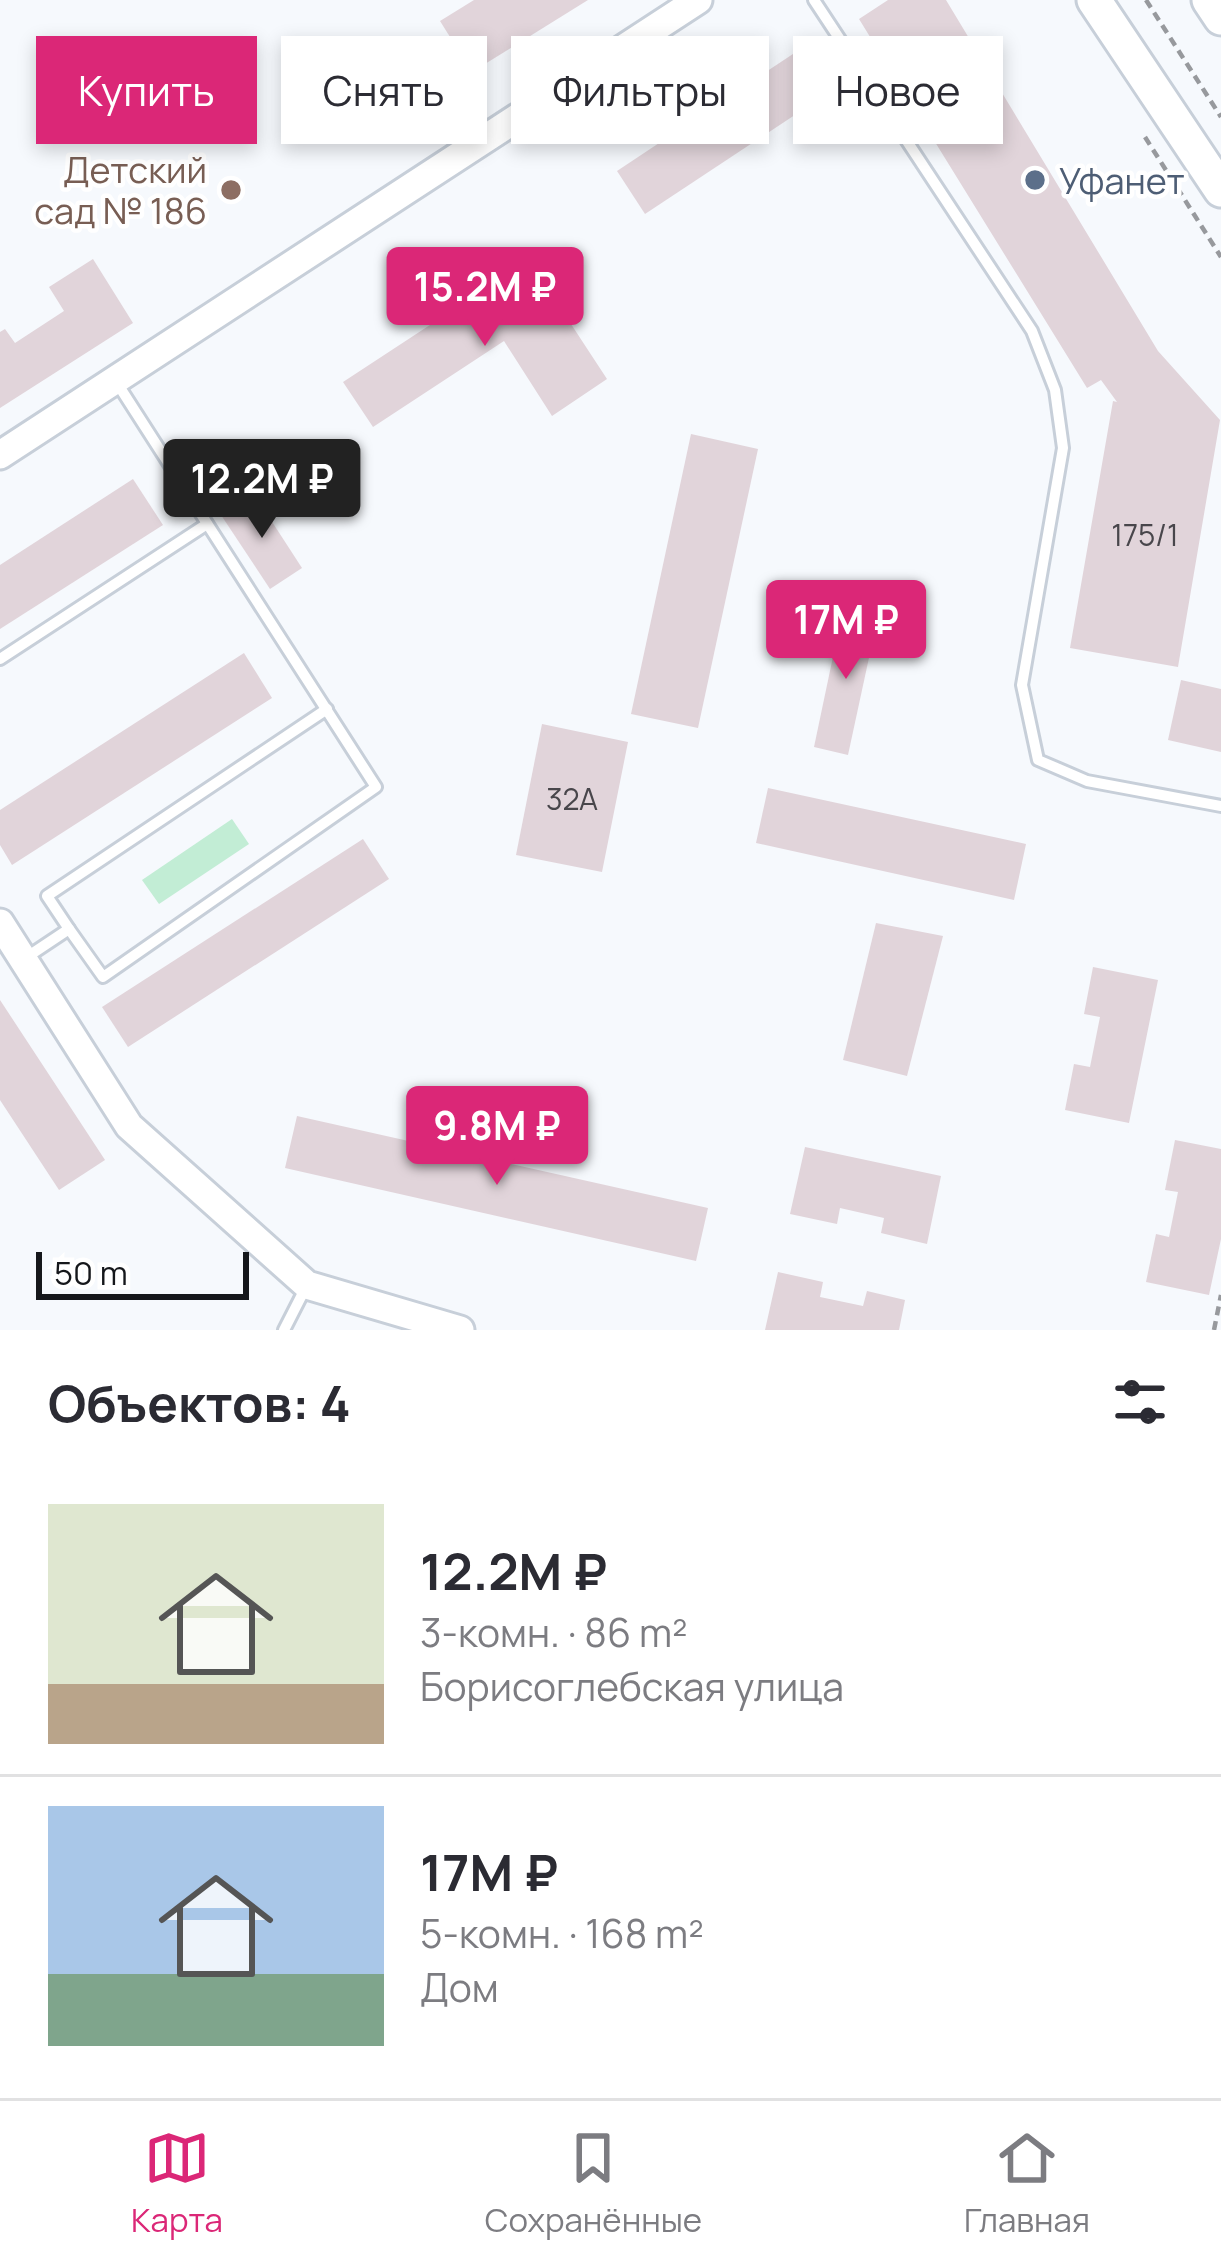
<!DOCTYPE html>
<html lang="ru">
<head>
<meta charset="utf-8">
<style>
  body { margin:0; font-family:Manrope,sans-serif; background:#f2f2f3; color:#2b2b33; height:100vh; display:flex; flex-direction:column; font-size:45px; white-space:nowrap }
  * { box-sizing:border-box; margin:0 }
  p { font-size:39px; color:#7c7c81 }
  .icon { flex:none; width:66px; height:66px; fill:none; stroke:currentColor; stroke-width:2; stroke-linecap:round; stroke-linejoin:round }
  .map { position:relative; height:1330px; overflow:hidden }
  .drawer { display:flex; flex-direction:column; background:#fff; flex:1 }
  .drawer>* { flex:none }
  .guide { position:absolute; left:36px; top:36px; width:1149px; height:108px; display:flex; gap:24px }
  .scale { position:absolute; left:36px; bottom:30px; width:213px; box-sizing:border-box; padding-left:12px; border:6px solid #15171b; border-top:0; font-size:33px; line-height:42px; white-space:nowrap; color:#15171b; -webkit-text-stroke:9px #fff; paint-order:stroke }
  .price { position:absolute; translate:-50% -102px; padding:0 27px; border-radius:12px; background:#db2777; color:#fff; font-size:39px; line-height:78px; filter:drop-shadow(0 3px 6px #0008) }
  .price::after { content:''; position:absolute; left:50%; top:72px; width:36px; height:27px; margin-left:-18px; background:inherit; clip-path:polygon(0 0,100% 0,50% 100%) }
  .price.on { background:#222; color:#fff }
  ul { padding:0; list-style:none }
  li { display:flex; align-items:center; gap:36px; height:300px; padding:0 48px }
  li+li { border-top:3px solid #e1e1e2 }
  li span { display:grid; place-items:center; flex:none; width:336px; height:240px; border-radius:0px; color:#555 }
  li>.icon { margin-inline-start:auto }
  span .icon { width:144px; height:144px; fill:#fffc; stroke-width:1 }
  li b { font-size:51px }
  h2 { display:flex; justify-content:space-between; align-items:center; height:144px; padding:0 48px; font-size:51px }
  .pill { padding:0 42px; border-radius:0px; background:#fff; box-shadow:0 6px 18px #0003; font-size:42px; line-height:108px }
  .pill.on { background:#db2777; color:#fff }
  .tab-bar { display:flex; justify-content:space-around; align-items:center; height:168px; border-top:3px solid #e1e1e2; background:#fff; font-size:33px; color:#7c7c81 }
  .tab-bar a { display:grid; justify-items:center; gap:6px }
  .tab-bar .on { color:#db2777 }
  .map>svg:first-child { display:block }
  .green { fill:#c2edd5 }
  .building { fill:#e1d4da }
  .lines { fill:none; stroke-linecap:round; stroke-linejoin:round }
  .service-casing { stroke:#c7cfd9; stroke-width:16 }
  .tertiary-casing { stroke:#c7cfd9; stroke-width:33 }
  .secondary-casing { stroke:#c7cfd9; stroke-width:39 }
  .path { stroke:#97999d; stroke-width:4.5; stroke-dasharray:9 6; stroke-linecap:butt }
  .service { stroke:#fff; stroke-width:10 }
  .tertiary { stroke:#fff; stroke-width:27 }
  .secondary { stroke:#fff; stroke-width:33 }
  .service-dot { fill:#5c6f8a; stroke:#fff; stroke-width:4.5 }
  .education-dot { fill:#8d6e63; stroke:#fff; stroke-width:4.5 }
  .labels { text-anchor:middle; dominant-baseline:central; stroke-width:9; stroke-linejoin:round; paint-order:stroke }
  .number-label { font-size:30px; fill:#48464b }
  .education-label { font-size:36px; fill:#785e54; stroke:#fff; text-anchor:end }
  .service-label { font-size:36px; fill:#4e5e75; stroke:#fff; text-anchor:start }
</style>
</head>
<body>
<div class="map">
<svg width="1221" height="1330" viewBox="0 0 1221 1330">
  <rect width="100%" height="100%" fill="#f6f9fd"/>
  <polygon class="green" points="232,819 249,844 159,904 142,880"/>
  <g class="building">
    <polygon points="474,0 588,0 472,72 440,21"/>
    <polygon points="888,0 946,0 1158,351 1220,420 1178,667 1070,648 1113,401 1117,402 1101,380 1087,388 859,19"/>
    <polygon points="799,50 828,93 645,214 617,171"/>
    <polygon points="93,259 133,323 0,408 0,332 5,329 15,343 64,311 49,287"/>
    <polygon points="529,260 607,379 552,416 504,341 373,427 343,382"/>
    <polygon points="691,434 758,449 698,728 631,714"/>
    <polygon points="133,479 163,525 0,629 0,565"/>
    <polygon points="254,494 302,568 270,589 221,515"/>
    <polygon points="843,609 878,616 848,755 814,747"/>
    <polygon points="244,653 272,698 12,865 0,845 0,810"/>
    <polygon points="1181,680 1221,689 1221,752 1168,740"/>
    <polygon points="542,724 628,742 602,872 516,855"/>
    <polygon points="768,788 1026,844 1014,900 756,843"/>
    <polygon points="363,839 389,879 128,1047 102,1007"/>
    <polygon points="876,923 943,936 907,1076 843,1060"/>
    <polygon points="1093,967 1158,980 1129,1123 1065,1110 1074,1064 1090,1067 1100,1017 1084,1014"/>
    <polygon points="0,1000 105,1160 59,1190 0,1100"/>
    <polygon points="297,1116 708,1208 696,1261 285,1168"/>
    <polygon points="1175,1140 1221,1149 1221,1239 1209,1295 1146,1282 1156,1234 1169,1237 1178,1192 1165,1190"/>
    <polygon points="805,1147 941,1176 927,1244 881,1233 884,1218 840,1208 837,1224 790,1214"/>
    <polygon points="778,1272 823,1282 820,1297 863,1306 867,1291 905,1300 899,1330 765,1330"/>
  </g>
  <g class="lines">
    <defs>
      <g id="service">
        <polyline points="814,0 1032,331 1055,390 1063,448 1022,685 1038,760 1087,781 1221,806"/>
        <polyline points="0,659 207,524"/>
        <polyline points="69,929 103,977 376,787 117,383"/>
        <polyline points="27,957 69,929 47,896 327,709"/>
        <polyline points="284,1330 307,1285"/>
      </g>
      <g id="tertiary">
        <polyline points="0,455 698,0"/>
        <polyline points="0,923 129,1126 307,1285 460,1330"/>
      </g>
      <g id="secondary">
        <polyline points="1094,0 1221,190"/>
        <polyline points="1209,0 1221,18"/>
      </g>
    </defs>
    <use href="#service" class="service-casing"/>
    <use href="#tertiary" class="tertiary-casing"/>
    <use href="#secondary" class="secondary-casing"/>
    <g class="path">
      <polyline points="1146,0 1221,117"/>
      <polyline points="1145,137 1221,257"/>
      <polyline points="1214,1330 1221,1295"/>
    </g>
    <use href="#service" class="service"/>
    <use href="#tertiary" class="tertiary"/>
    <use href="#secondary" class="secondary"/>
  </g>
  <circle class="service-dot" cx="1035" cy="180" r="12"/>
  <circle class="education-dot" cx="231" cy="190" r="12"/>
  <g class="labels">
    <g class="number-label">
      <text x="1145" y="534">175/1</text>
      <text x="572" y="798">32А</text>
    </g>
    <g class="education-label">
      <text x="207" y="169">Детский<tspan x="207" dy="41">сад № 186</tspan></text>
    </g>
    <g class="service-label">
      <text x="1059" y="180">Уфанет</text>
    </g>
  </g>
</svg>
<div class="scale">50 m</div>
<b class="price" style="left:485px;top:349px">15.2M ₽</b>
<b class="price on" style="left:262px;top:541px">12.2M ₽</b>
<b class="price" style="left:846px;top:682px">17M ₽</b>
<b class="price" style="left:497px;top:1188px">9.8M ₽</b>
<div class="guide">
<a class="pill on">Купить</a>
<a class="pill">Снять</a>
<a class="pill">Фильтры</a>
<a class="pill">Новое</a>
</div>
</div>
<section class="drawer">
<h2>Объектов: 4<svg class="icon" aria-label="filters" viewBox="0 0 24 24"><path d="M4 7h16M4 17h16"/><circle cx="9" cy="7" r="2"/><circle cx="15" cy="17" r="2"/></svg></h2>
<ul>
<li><span style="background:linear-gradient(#dfe7d0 75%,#b9a48a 0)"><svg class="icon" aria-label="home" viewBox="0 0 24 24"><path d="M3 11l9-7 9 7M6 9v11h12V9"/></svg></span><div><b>12.2M ₽</b><p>3-комн. · 86 m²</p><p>Борисоглебская улица</p></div></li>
<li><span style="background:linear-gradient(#a9c7e8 70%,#7fa58c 0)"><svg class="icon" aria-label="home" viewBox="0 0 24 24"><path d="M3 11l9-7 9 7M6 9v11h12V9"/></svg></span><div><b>17M ₽</b><p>5-комн. · 168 m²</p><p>Дом</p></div></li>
</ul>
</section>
<nav class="tab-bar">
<a class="on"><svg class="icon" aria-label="map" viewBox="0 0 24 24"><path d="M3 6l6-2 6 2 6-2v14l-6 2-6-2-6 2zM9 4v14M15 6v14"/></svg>Карта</a>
<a><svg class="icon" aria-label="saved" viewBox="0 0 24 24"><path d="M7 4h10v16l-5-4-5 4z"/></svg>Сохранённые</a>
<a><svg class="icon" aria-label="home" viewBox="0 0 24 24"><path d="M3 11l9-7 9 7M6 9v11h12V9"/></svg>Главная</a>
</nav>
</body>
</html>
